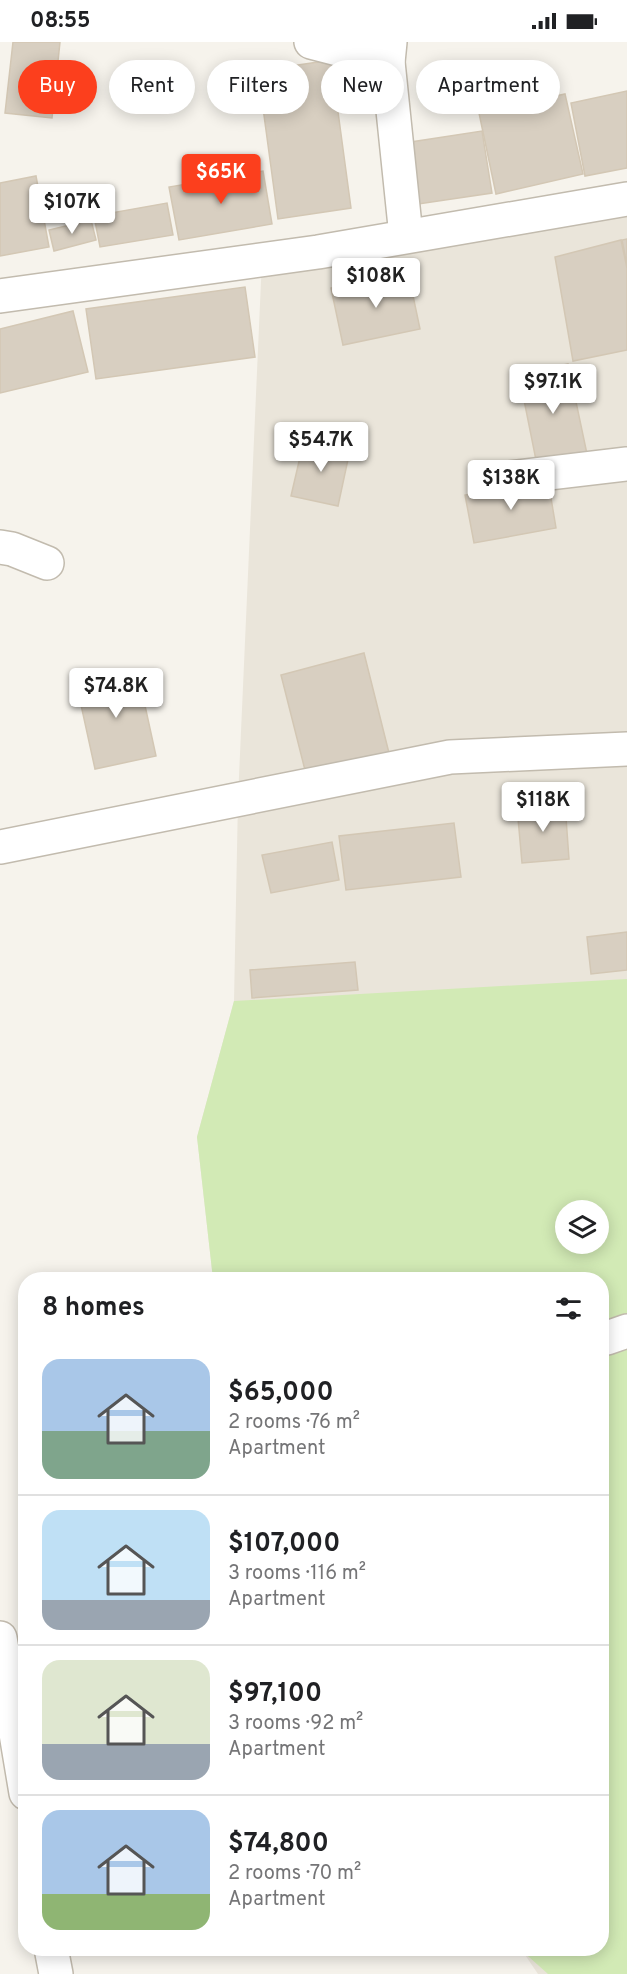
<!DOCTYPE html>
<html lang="en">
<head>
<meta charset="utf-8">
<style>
  body { margin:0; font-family:Overpass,sans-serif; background:#f6f6f6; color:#202124; height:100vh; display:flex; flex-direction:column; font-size:22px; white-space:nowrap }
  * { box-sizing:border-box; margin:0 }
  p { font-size:20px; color:#757577 }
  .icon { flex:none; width:33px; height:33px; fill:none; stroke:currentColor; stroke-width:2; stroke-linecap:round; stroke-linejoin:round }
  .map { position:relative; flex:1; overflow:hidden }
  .side { position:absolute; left:18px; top:1230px; width:591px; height:684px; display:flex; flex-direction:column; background:#fff; border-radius:24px; box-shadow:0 3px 15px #0003 }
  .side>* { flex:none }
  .hud { position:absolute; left:18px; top:18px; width:591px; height:54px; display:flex; gap:12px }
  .buttons { position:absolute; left:555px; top:1158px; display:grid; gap:12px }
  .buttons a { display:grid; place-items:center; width:54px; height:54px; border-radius:50%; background:#fff; box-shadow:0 3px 15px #0003; font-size:30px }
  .price { position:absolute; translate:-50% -51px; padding:0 14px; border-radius:6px; background:#fff; color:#222; font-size:20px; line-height:39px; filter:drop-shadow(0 2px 3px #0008) }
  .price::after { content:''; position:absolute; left:50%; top:36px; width:18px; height:14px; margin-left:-9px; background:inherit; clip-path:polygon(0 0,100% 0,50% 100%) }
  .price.on { background:#fc3f1d; color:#fff }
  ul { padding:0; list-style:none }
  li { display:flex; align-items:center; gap:18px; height:150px; padding:0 24px }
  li+li { border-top:2px solid #e0e0e0 }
  li span { display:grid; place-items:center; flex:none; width:168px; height:120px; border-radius:18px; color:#555 }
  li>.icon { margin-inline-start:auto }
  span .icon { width:72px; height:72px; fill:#fffc; stroke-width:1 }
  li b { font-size:26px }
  h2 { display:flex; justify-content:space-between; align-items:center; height:72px; padding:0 24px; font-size:26px }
  .pill { padding:0 21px; border-radius:27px; background:#fff; box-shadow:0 3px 15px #0003; font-size:21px; line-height:54px }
  .pill.on { background:#fc3f1d; color:#fff }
  .status { display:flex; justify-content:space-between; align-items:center; height:42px; padding:0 30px; background:#fff; direction:ltr }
  .status svg { height:16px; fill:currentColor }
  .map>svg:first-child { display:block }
  .residential { fill:#eae5da; fill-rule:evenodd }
  .green { fill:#d2eab5; fill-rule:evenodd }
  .building { fill:#d8cfc1; stroke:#d3c7b4; stroke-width:1.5 }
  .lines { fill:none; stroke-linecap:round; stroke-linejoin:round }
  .minor-casing { stroke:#c2bbae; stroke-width:36 }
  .minor { stroke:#fff; stroke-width:33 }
</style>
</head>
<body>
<div class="status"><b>08:55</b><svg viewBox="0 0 49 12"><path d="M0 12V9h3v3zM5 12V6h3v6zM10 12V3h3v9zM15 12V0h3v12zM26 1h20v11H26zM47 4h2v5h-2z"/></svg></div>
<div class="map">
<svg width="627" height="1932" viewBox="0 0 627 1932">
  <rect width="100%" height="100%" fill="#f6f3ec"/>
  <path class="residential" d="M 627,156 L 627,1932 L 538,1932 L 521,1907 L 602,1906 L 602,1238 L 213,1237 L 197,1095 L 234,959 L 238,757 L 262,217 ZM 566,1168 L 598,1168 L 598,1202 L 566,1202 Z"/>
  <path class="green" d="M 627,937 L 627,1932 L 548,1932 L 520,1907 L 602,1906 L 602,1238 L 213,1237 L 197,1095 L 234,959 ZM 566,1168 L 598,1168 L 598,1202 L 566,1202 Z"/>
  <g class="building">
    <polygon points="13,0 60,0 52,76 5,71"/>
    <polygon points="331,18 351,166 278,177 258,29"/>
    <polygon points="627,49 627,126 585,134 571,61"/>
    <polygon points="565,52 583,132 496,152 479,71"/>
    <polygon points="482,89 492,151 405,164 398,102"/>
    <polygon points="263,129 272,182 179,198 169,145"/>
    <polygon points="36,134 49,205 0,214 0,141"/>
    <polygon points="167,161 173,193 100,205 94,174"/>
    <polygon points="91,178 96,198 54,209 49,188"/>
    <polygon points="627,197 627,223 622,198"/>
    <polygon points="621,198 627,226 627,308 573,319 555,215"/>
    <polygon points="408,230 420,287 343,303 331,246"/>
    <polygon points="245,245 255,315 96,337 86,267"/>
    <polygon points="73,269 88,330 0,351 0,287"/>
    <polygon points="568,322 587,412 537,423 519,333"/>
    <polygon points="304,398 350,408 338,464 291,454"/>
    <polygon points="548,438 556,486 474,501 465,453"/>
    <polygon points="364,611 391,719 308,740 281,633"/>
    <polygon points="137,627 156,714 95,727 76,640"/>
    <polygon points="565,762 569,817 522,821 517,765"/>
    <polygon points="454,781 461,835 346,848 339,794"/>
    <polygon points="332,800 339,838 271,851 262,813"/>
    <polygon points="627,890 627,928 591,932 587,895"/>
    <polygon points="355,920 358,948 252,956 250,928"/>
  </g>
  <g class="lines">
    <defs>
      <g id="minor">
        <polyline points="311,0 388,20"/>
        <polyline points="390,0 388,20 406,194"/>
        <polyline points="0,254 318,210 627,157"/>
        <polyline points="491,438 627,422"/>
        <polyline points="0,505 12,507 47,521"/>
        <polyline points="0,805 450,715 627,707"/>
        <polyline points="607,1296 627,1289"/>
        <polyline points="0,1596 26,1751"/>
        <polyline points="51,1906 56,1932"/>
      </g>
    </defs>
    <use href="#minor" class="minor-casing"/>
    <use href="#minor" class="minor"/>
  </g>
</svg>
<div class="buttons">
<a><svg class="icon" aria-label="layers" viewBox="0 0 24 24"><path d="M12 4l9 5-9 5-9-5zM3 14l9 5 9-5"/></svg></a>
</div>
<b class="price on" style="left:221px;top:163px">$65K</b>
<b class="price" style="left:72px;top:193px">$107K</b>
<b class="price" style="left:376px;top:267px">$108K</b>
<b class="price" style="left:553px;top:373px">$97.1K</b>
<b class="price" style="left:321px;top:431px">$54.7K</b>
<b class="price" style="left:511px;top:469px">$138K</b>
<b class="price" style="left:116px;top:677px">$74.8K</b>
<b class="price" style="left:543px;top:791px">$118K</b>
<div class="hud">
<a class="pill on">Buy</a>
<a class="pill">Rent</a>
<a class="pill">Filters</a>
<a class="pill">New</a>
<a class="pill">Apartment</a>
</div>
<section class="side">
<h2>8 homes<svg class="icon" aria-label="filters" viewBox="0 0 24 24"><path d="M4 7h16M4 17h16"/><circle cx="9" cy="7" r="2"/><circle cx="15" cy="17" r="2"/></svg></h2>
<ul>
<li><span style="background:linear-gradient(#a9c7e8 60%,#7fa58c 0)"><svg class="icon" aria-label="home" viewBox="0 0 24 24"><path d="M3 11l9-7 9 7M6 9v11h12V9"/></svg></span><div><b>$65,000</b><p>2 rooms · 76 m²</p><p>Apartment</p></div></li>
<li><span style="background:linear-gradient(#bfe0f5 75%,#9aa5b1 0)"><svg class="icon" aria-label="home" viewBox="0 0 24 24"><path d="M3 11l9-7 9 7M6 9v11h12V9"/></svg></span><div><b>$107,000</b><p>3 rooms · 116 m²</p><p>Apartment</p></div></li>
<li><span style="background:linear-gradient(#dfe7d0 70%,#9aa5b1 0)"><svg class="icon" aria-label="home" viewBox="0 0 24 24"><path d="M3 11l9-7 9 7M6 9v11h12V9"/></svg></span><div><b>$97,100</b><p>3 rooms · 92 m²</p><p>Apartment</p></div></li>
<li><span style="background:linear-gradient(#a9c7e8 70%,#8fb573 0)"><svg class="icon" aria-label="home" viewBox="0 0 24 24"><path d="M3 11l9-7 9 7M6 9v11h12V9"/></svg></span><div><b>$74,800</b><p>2 rooms · 70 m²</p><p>Apartment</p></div></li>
</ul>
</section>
</div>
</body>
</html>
